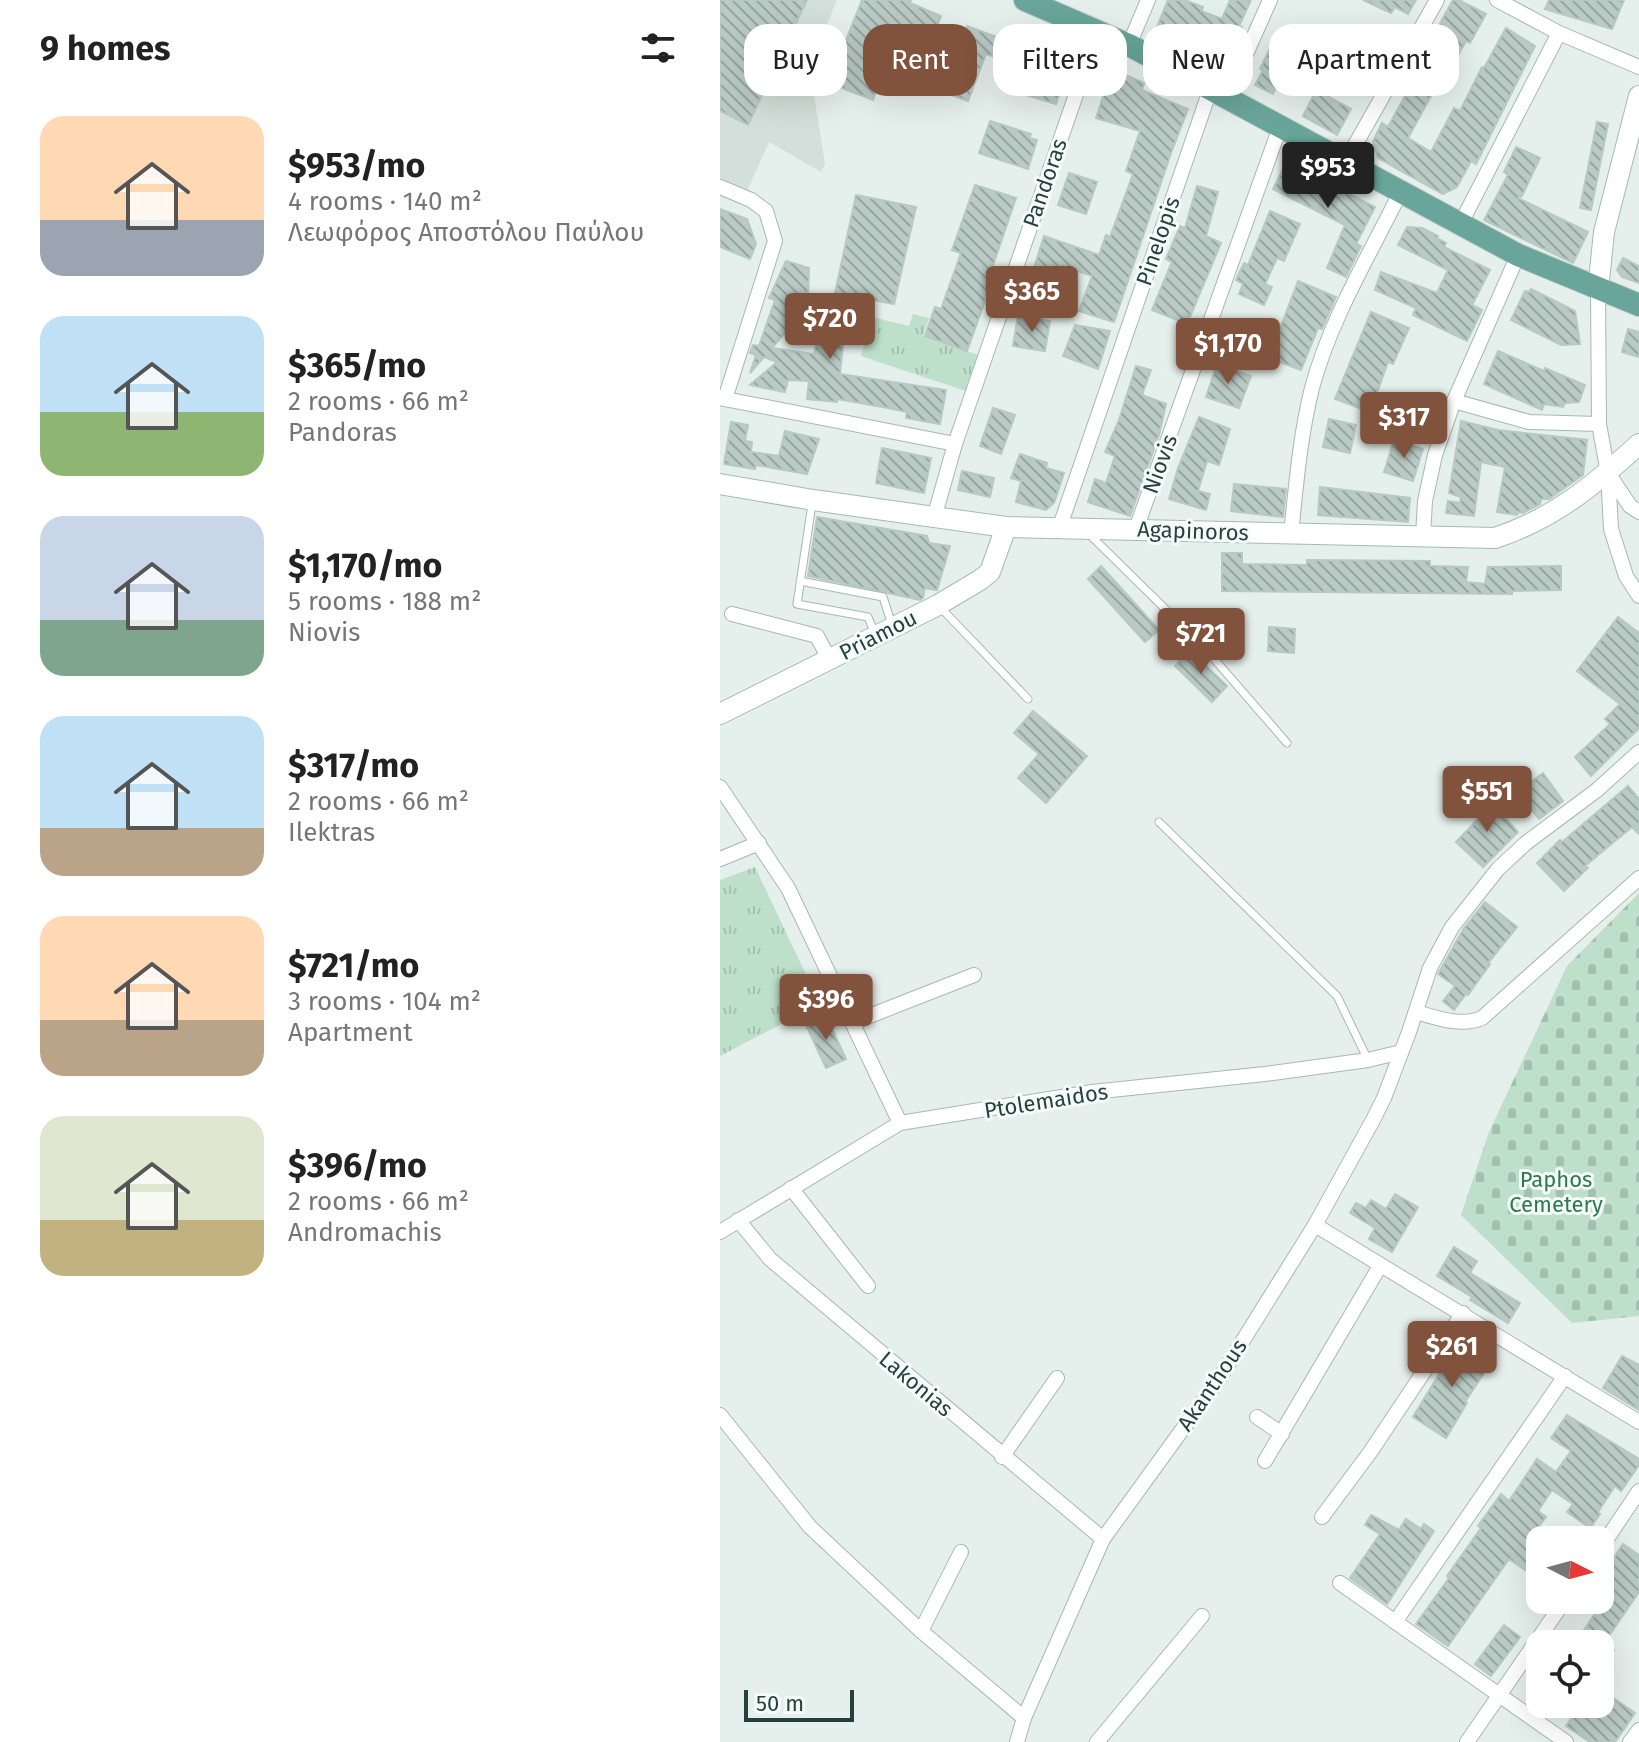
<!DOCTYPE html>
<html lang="en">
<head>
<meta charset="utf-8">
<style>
  body { margin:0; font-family:"Fira Sans",sans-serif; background:#f2f2f2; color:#222; height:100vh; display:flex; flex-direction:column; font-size:30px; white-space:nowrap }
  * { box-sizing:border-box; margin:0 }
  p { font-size:26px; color:#767676 }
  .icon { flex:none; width:44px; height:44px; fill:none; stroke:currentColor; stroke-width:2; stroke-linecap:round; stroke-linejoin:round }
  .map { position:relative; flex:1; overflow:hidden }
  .details { display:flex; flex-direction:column; background:#fff; width:720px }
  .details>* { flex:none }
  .top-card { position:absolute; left:24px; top:24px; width:760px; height:72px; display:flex; gap:16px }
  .needle { width:52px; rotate:96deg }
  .buttons { position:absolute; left:806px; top:1526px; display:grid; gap:16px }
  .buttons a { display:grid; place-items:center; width:88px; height:88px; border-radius:16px; background:#fff; box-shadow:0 8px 32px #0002; font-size:40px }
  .scale { position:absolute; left:24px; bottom:20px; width:110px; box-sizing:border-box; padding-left:8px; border:4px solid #23423c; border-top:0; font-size:22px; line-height:28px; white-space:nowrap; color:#23423c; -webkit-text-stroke:6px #f6fbf9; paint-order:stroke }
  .price { position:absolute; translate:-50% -68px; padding:0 18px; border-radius:8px; background:#81523c; color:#fff; font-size:26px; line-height:52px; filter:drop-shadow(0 2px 4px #0008) }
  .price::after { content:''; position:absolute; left:50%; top:48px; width:24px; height:18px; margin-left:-12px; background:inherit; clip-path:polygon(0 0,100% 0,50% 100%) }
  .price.current { background:#222; color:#fff }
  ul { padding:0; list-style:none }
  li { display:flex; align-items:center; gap:24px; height:200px; padding:0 40px }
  li span { display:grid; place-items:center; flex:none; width:224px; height:160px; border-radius:24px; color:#555 }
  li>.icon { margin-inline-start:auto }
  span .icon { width:96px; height:96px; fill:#fffc; stroke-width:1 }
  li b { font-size:34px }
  h2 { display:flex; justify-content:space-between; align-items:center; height:96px; padding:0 40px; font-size:34px }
  .chip { padding:0 28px; border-radius:24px; background:#fff; box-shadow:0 8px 32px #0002; font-size:28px; line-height:72px }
  .chip.current { background:#81523c; color:#fff }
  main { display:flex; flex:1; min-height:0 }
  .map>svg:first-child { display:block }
  .built { fill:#d3dfda }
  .grass { fill:url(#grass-tufts) }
  .cemetery { fill:url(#cemetery-stones) }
  .building { fill:url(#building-back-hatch); stroke:#b7c9c3; stroke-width:2 }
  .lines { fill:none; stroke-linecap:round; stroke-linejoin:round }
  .lane-casing { stroke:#a7b8b3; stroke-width:9 }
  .street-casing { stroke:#a7b8b3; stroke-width:16 }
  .secondary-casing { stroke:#a3bbb4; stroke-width:22 }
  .primary-casing { stroke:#c1cac8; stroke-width:24 }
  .lane { stroke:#fff; stroke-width:7 }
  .street { stroke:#fff; stroke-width:14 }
  .secondary { stroke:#fff; stroke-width:20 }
  .primary { stroke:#69a59a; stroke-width:22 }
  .labels { text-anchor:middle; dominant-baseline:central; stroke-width:6; stroke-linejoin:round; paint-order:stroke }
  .street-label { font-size:22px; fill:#23423c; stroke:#f6fbf9 }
  .park-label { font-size:22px; fill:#2c7a50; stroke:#f6fbf9 }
</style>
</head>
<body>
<main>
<section class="details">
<h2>9 homes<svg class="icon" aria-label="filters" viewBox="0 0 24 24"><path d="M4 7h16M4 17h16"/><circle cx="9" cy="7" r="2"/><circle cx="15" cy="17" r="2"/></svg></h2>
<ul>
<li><span style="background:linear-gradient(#ffd9b3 65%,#9aa5b1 0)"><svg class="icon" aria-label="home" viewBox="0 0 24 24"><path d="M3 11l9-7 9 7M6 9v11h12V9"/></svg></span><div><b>$953/mo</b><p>4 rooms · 140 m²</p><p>Λεωφόρος Αποστόλου Παύλου</p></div></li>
<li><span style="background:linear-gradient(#bfe0f5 60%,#8fb573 0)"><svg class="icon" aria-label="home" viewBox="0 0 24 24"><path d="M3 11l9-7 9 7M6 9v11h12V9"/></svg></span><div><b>$365/mo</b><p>2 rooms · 66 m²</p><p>Pandoras</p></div></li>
<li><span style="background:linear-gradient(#c9d6e8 65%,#7fa58c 0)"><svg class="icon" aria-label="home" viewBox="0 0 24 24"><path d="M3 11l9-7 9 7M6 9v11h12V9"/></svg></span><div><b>$1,170/mo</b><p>5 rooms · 188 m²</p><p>Niovis</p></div></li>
<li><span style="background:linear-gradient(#bfe0f5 70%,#b9a48a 0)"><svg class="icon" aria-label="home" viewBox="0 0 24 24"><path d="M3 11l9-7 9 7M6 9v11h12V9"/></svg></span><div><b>$317/mo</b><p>2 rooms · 66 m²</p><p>Ilektras</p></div></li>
<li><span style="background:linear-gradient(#ffd9b3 65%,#b9a48a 0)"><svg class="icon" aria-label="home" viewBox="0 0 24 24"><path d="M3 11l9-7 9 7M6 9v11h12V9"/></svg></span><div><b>$721/mo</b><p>3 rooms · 104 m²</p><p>Apartment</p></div></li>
<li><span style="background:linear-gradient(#dfe7d0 65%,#c2b280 0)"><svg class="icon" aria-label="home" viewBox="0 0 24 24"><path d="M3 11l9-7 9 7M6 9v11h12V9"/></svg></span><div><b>$396/mo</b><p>2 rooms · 66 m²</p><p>Andromachis</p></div></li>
</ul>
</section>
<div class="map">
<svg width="919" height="1742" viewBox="0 0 919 1742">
  <defs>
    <pattern id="grass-tufts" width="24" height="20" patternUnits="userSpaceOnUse" patternTransform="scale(2)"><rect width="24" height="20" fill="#bee0ca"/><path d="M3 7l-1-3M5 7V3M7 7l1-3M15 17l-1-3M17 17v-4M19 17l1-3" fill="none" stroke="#a3c1ae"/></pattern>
    <pattern id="cemetery-stones" width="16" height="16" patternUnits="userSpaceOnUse" patternTransform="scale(2)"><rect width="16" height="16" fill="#bee0ca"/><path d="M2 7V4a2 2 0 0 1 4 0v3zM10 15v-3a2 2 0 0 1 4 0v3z" fill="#a3c1ae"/></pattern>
    <pattern id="building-back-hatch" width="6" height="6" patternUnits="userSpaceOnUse" patternTransform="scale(2)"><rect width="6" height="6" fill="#bacac5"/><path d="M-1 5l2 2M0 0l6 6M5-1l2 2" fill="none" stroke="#97a6a1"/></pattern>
  </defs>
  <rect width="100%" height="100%" fill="#e5efeb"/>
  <polygon class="built" points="0,0 117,0 100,41 93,89 105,164 101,172 49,142 26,193 0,180"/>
  <g class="grass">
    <polygon points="193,314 209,318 203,336 261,356 249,392 141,356 152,317 189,326"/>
    <polygon points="35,867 100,1004 0,1056 0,880"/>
  </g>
  <polygon class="cemetery" points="919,893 919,1316 852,1323 741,1215 769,1132 847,966"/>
  <g class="building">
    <polygon points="0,0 87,0 28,125 0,111"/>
    <polygon points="142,0 191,0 190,3 221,16 214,33 240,44 247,26 287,41 291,30 332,41 341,46 349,64 336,104 283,88 291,63 266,54 248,101 222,92 225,84 197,74 194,82 164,71 153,100 109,83"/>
    <polygon points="448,0 465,0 483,7 481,11 502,19 510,0 531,0 519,26 522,27 507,66 503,64 502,67 439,41 444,29 437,27"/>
    <polygon points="643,0 696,0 688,14 675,7 671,13"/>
    <polygon points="733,0 739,0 766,14 750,43 746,41 721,85 718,83 688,138 711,152 734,108 740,111 762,67 764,68 786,28 815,46 756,164 751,161 737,187 723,194 658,158 653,141 662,123 668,127 698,72 705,56 703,54"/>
    <polygon points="829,0 904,0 892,29 825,9"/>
    <polygon points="556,36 572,44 571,48 594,59 581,86 561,77 553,94 535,85 543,70 540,69"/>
    <polygon points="617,38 631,46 616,70 602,62"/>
    <polygon points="392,69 424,83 422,90 468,109 451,153 394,322 359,311 372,276 348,268 336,303 306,293 324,236 379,255 386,235 390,237 413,174 406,171 420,131 376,118"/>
    <polygon points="596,90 631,109 617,135 583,116"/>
    <polygon points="270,121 311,134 309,138 317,140 308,169 259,153"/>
    <polygon points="877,122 888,124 871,210 860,208"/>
    <polygon points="796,147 820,158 802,196 798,198 868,232 853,263 764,220 788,175 784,172"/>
    <polygon points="568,159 601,176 599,179 655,207 636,244 641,246 626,277 607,268 625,225 553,189"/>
    <polygon points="349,173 377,182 366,214 338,205"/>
    <polygon points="255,185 296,198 270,274 274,276 247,351 205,336 215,307 221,309 241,253 232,250"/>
    <polygon points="477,186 498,192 486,236 501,243 467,324 432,310 452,262 446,259 460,226 465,228"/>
    <polygon points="136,195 196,207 174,304 115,293"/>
    <polygon points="0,209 27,219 36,244 30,259 0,247"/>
    <polygon points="550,211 580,224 564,261 557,258 545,284 552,287 544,305 519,294 523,284 516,280 524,263 528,265"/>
    <polygon points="687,227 702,228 718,236 717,238 726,243 724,247 770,270 752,305 762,310 747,341 693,315 696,308 655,290 661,272 717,293 728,270 678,245"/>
    <polygon points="903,258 919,266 919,283 902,277 897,270"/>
    <polygon points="66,261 89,268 88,296 83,312 52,348 94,354 97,340 123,343 120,374 226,390 220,424 186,418 187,412 168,408 117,399 117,402 87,399 89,381 68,380 65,392 30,385 57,362 44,357 30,373 36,355 30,353 33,345 39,346 55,300 49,298"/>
    <polygon points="578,281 616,297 602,329 598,328 581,370 549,358"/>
    <polygon points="811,289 855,311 860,344 841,345 791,320 805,291 809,292"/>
    <polygon points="651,312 689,328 673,364 668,362 650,412 615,399"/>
    <polygon points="298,316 330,321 325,351 293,346"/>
    <polygon points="355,325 390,331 378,369 343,356"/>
    <polygon points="908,329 919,332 919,357 902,352"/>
    <polygon points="778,351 824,371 825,368 865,385 859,402 845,403 843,407 824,404 822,410 764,384"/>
    <polygon points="497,364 531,376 519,408 486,397"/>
    <polygon points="416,366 431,370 422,395 446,404 439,435 410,516 368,502 375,479 386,483 395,456 385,452 399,420"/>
    <polygon points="273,408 295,415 281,454 260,446"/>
    <polygon points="479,417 510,429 499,465 487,461 478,491 490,494 486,510 449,499 458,468"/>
    <polygon points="609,419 636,425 630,453 603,447"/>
    <polygon points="741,421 778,430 867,440 863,475 829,499 821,499 820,504 803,513 799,512 797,515 777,512 785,467 761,462 754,516 726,513 728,501 740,503 741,497 729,493"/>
    <polygon points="11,422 28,425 25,441 32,442 31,452 59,456 65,431 99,439 87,474 36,465 35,469 4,464"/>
    <polygon points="674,440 703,449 693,481 664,472"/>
    <polygon points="162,448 211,458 204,493 156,483"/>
    <polygon points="300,454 327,463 326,468 344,473 334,503 326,510 296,502 301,481 291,478"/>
    <polygon points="242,471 274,478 270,497 238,490"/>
    <polygon points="514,484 566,489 563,517 511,511"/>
    <polygon points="600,487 690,498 688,522 598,515"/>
    <polygon points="97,517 207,536 209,543 230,546 217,590 205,588 203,598 200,600 88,576"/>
    <polygon points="502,553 522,553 522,564 587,565 587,560 710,561 710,566 748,567 746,582 765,584 768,567 841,566 841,590 792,591 792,594 502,591"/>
    <polygon points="381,566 439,630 425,642 368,579"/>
    <polygon points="898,617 919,633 919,728 871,776 855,757 890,724 885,719 900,704 857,671"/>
    <polygon points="549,627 575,629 574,653 548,651"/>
    <polygon points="470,650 507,686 492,702 455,666"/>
    <polygon points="313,711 367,756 326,803 298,778 319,754 294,733"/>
    <polygon points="823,773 843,801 819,819 798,792"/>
    <polygon points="908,786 919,799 919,834 912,827 865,866 868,868 844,891 817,863 840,840 842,842"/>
    <polygon points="769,799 798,832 763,867 736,842 759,818 754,813"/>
    <polygon points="765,902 797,927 768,963 770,964 748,995 746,994 734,1010 723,1001 735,986 718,974 744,928"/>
    <polygon points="106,1016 126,1059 106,1068 86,1025"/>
    <polygon points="675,1194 698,1207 672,1252 649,1239 655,1228 630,1213 636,1203 646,1208 651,1200 666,1209"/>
    <polygon points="734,1247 757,1261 750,1273 800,1303 788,1323 750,1300 752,1297 717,1276"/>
    <polygon points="740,1340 772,1361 745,1402 747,1403 726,1438 693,1417"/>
    <polygon points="902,1356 919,1365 919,1410 883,1388"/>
    <polygon points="847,1415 919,1459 919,1465 901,1491 895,1486 878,1512 880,1514 870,1528 847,1512 853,1504 832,1490 818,1511 826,1517 820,1525 820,1570 815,1577 789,1559 728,1646 696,1624 729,1578 727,1576 761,1528 758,1526 781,1494 789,1501 817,1459 836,1472 851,1451 831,1438"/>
    <polygon points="651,1515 679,1530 686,1519 701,1529 704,1524 714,1531 667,1604 630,1578 660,1534 645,1525"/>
    <polygon points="903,1544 919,1555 919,1592 884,1643 894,1650 880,1670 880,1644 855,1644 894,1584 882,1576"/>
    <polygon points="784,1625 800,1637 771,1676 755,1664"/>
    <polygon points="892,1697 915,1713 895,1742 870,1742 846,1726 861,1704 886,1706"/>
  </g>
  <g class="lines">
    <defs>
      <g id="lane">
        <polyline points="92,504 77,604 148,617 155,634"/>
        <polyline points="369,534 482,645 567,743"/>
        <polyline points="80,581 163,597 172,625"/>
        <polyline points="220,607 308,699"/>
        <polyline points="439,822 617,996 648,1060"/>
      </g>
      <g id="street">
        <polyline points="777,0 839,33 919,67"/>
        <polyline points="409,45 428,0"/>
        <polyline points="506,99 550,0"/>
        <polyline points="626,161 717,0"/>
        <polyline points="0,187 31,200 46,211 55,241 5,399"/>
        <polyline points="740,225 839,33"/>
        <polyline points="878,290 879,424 888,473 891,529 906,576 919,596"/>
        <polyline points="0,398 235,444"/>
        <polyline points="734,401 809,422 879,424"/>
        <polyline points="888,473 910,506 919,512"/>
        <polyline points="214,518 235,444 378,31"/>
        <polyline points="339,529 490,90"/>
        <polyline points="416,529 560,127"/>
        <path d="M 571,534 C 576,486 580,436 592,388 C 610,320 649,256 680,193"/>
        <polyline points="703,536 705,501 715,455 734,401 798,255"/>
        <polyline points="12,614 97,636 109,659"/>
        <polyline points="0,787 68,888 180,1123"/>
        <polyline points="0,859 39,843"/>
        <path d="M 696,1012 C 717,1018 741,1027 762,1018 L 919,878"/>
        <polyline points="134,1022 254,975"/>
        <polyline points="71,1188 148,1286"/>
        <polyline points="18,1220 50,1259 383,1539"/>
        <polyline points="595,1225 919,1422"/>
        <polyline points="0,1232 180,1123 372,1092 545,1074 648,1060 681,1052"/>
        <polyline points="0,1415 90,1527 201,1631 304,1718"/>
        <polyline points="537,1417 562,1434"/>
        <polyline points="282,1457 337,1378"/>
        <polyline points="545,1461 660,1266"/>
        <polyline points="602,1517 651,1451 743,1313"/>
        <polyline points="880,1549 919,1491"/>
        <polyline points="620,1583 846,1742"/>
        <polyline points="675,1622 845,1376"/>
        <polyline points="201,1631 241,1552"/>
        <polyline points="297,1742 304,1718 383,1539 499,1379 595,1225 653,1120 664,1098 689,1032 710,968 732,927 778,869 806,843 877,790 919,752"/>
        <polyline points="377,1742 482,1616"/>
        <polyline points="747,1742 845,1600"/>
        <polyline points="910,1742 919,1730"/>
      </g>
      <g id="secondary">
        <polyline points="878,290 884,232 919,96"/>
        <path d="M 0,484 L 93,500 L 286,527 L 775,538 C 835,518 873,486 919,444"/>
        <polyline points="0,714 218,605 260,580 270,572 286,527"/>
      </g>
      <polyline id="primary" points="305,0 409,45 798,255 919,305"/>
    </defs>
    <use href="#lane" class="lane-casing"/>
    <use href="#street" class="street-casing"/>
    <use href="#secondary" class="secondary-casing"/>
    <use href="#primary" class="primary-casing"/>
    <use href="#lane" class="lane"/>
    <use href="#street" class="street"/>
    <use href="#secondary" class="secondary"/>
    <use href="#primary" class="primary"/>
  </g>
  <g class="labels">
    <g class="street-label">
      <text transform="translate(325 183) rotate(-71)">Pandoras</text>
      <text transform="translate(438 241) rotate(-71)">Pinelopis</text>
      <text transform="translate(440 464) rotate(-70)">Niovis</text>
      <text transform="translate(473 531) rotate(2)">Agapinoros</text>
      <text transform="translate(158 635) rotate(-27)">Priamou</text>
      <text transform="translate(326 1101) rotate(-9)">Ptolemaidos</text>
      <text transform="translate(196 1384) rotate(40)">Lakonias</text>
      <text transform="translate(492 1385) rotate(-56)">Akanthous</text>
    </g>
    <g class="park-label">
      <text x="836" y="1179">Paphos<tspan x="836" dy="25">Cemetery</tspan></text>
    </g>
  </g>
</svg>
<div class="buttons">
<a><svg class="needle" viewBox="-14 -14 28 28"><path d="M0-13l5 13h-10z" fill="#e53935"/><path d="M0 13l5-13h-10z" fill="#767676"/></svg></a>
<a><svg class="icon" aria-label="locate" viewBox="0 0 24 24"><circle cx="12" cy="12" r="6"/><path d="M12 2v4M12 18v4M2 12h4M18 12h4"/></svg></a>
</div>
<div class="scale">50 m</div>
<b class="price current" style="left:608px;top:210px">$953</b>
<b class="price" style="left:312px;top:334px">$365</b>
<b class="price" style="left:110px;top:361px">$720</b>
<b class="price" style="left:508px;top:386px">$1,170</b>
<b class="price" style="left:684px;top:460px">$317</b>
<b class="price" style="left:481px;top:676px">$721</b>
<b class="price" style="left:767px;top:834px">$551</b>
<b class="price" style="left:106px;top:1042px">$396</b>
<b class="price" style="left:732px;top:1389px">$261</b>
<div class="top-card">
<a class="chip">Buy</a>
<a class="chip current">Rent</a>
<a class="chip">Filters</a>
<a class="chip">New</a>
<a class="chip">Apartment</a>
</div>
</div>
</main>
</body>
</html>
